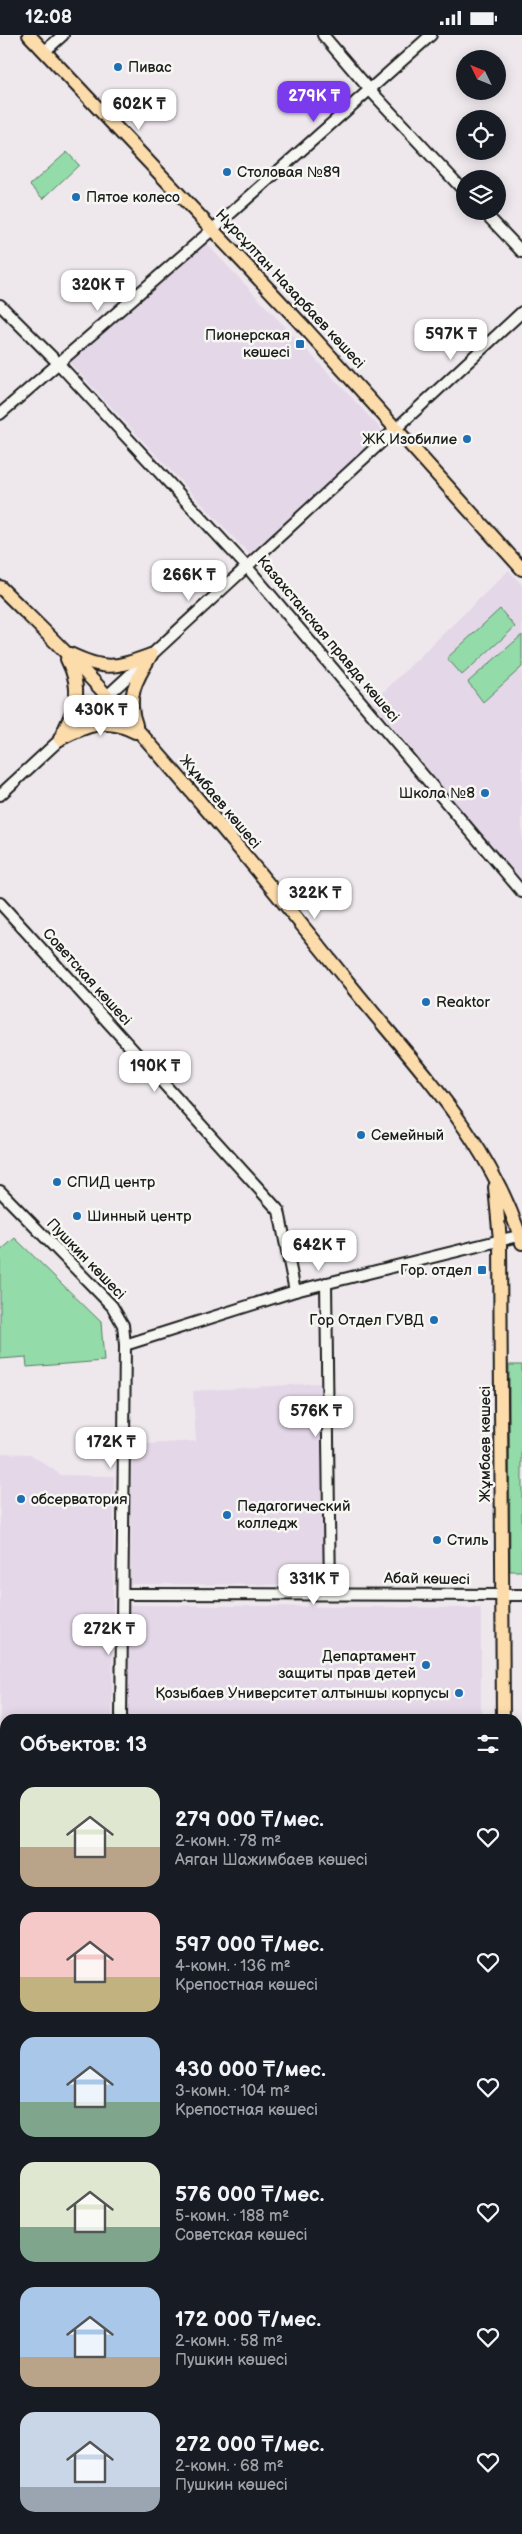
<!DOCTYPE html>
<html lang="ru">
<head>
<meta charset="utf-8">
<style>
  body { margin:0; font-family:"Balsamiq Sans",sans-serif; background:#20242c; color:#f1f3f6; height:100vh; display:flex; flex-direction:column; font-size:19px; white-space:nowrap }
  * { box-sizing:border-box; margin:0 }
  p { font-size:16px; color:#9ea1a6 }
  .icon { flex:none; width:28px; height:28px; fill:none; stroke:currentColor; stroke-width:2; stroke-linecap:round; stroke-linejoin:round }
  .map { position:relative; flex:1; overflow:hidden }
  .drawer { position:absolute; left:0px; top:1679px; width:522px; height:821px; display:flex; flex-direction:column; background:#171b24; border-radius:15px 15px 0 0; box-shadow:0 2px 12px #0003 }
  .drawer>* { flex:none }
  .needle { width:32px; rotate:313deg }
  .tools { position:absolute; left:456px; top:15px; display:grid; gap:10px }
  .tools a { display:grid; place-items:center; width:50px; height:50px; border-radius:50%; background:#171b24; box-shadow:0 2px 12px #0003; font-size:25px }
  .price { position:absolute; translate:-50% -42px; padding:0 11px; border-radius:10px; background:#fff; color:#222; font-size:16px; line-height:32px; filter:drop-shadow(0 1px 2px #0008) }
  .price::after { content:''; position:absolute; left:50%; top:30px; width:15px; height:11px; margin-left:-8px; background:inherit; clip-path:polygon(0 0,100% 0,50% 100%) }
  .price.on { background:#7c3aed; color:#fff }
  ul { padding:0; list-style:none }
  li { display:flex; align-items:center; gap:15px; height:125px; padding:0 20px }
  li span { display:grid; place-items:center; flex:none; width:140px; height:100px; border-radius:15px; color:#555 }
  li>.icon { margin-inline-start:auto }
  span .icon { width:60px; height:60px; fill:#fffc; stroke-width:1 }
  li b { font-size:21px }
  h2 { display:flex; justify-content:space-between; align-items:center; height:60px; padding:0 20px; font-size:21px }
  .status { display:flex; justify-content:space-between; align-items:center; height:35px; padding:0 25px; background:#171b24; direction:ltr }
  .status svg { height:14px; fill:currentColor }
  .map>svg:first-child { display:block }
  .built { fill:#e4d7e8 }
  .green { fill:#93dba9; stroke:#587c62 }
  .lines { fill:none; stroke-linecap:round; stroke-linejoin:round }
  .minor-casing { stroke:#1c1c1c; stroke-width:14 }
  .major-casing { stroke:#1c1c1c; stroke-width:16 }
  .minor { stroke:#f6f6f2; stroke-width:10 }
  .major { stroke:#fddcac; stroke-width:12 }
  .poi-dot { fill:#1f6fb2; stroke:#f6f6f2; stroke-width:2 }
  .labels { text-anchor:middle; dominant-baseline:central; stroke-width:5; stroke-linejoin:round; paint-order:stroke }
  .poi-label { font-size:15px; fill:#1c1c1c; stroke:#f6f6f2; text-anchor:start }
  .street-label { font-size:15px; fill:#1c1c1c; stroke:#f6f6f2 }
</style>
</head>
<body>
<div class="status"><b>12:08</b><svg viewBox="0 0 49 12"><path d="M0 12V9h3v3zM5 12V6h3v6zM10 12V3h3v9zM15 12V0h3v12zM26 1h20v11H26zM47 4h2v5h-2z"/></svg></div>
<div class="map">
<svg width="522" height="2499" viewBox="0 0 522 2499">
  <rect width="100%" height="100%" fill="#eee8ed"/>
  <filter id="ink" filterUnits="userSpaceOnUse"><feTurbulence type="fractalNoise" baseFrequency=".02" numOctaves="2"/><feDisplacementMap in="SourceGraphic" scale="10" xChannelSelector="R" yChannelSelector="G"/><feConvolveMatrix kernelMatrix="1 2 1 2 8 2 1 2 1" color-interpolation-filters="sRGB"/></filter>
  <g filter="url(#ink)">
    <g class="built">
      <polygon points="207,209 383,396 249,519 69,327"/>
      <polygon points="509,535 522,550 522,850 373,667"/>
      <polygon points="320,1348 323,1550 130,1549 132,1410 196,1406 193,1356"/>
      <polygon points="0,1418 30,1419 61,1440 114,1441 112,1684 5,1684 5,1798 0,1798"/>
      <polygon points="129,1570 481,1573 481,1684 128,1684"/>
      <polygon points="5,2300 5,2495 107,2495 107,2499 0,2499 0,2301"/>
    </g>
    <g class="green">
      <polygon points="67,117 79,130 43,164 30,150"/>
      <polygon points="500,574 515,592 462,640 447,623"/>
      <polygon points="522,600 522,632 483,667 468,647"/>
      <polygon points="15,1203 101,1287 104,1326 27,1332 26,1322 0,1324 0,1216"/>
      <polygon points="509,1330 522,1330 522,1536 510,1536"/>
      <rect x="0" y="1916" width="5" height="24"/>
    </g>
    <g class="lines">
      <defs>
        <g id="minor">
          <polyline points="323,0 370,55 465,157"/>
          <polyline points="45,16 63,0"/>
          <polyline points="483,176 522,217"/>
          <polyline points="0,270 57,327 247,532 522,857"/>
          <polyline points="0,379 213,194 431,0"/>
          <polyline points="0,760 522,277"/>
          <polyline points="0,868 279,1176 295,1256"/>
          <polyline points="0,1156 112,1271 123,1290 125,1310 121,1684"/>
          <polyline points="326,1248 330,1558"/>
          <polyline points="125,1310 295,1256 522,1200"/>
          <polyline points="123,1559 522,1560"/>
          <polyline points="0,2060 5,2060"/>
          <polyline points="518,2311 522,2311"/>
          <polyline points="0,2313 5,2313"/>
          <polyline points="117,2495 117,2499"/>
          <polyline points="316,2495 316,2499"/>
        </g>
        <g id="major">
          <polyline points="29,0 306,294 522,534"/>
          <path d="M 0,552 C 36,588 73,623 107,661 C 192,754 273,854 352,952 C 416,1031 492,1108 522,1208"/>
          <path d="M 70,619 C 106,636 115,633 151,620"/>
          <path d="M 136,690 C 125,662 137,643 151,620"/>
          <path d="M 60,704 C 75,673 84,657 67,624"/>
          <path d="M 60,704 C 87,690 107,682 135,697"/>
          <polyline points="495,1152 500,1205 503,1684"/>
          <polyline points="518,2054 522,2061"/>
          <polyline points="522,2099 522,2237"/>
        </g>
      </defs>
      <use href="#minor" class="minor-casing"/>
      <use href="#major" class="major-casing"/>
      <use href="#minor" class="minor"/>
      <use href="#major" class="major"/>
    </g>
  </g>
  <g class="poi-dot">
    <circle cx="118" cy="32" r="5"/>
    <circle cx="227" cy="137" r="5"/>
    <circle cx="76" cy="162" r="5"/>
    <rect x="295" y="304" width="10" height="10" rx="2.5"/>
    <circle cx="467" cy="404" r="5"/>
    <circle cx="485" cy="758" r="5"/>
    <circle cx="426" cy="967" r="5"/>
    <circle cx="361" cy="1100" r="5"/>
    <circle cx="57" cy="1147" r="5"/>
    <circle cx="77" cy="1181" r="5"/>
    <rect x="477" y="1230" width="10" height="10" rx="2.5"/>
    <circle cx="434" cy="1285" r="5"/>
    <circle cx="21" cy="1464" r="5"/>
    <circle cx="227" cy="1480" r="5"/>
    <circle cx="437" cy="1505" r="5"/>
    <circle cx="426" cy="1630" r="5"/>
    <circle cx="459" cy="1658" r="5"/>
  </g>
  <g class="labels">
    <g class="poi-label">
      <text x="128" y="32">Пивас</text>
      <text x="237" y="137">Столовая №89</text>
      <text x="86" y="162">Пятое колесо</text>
      <text x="290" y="300" text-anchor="end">Пионерская<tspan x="290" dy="17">көшесі</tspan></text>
      <text x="457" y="404" text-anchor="end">ЖК Изобилие</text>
      <text x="475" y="758" text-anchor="end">Школа №8</text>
      <text x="436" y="967">Reaktor</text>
      <text x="371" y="1100">Семейный</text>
      <text x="67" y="1147">СПИД центр</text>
      <text x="87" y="1181">Шинный центр</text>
      <text x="472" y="1235" text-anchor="end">Гор. отдел</text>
      <text x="424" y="1285" text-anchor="end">Гор Отдел ГУВД</text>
      <text x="31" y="1464">обсерватория</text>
      <text x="237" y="1471">Педагогический<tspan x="237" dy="17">колледж</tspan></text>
      <text x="447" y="1505">Стиль</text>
      <text x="416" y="1621" text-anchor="end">Департамент<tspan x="416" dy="17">защиты прав детей</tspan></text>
      <text x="449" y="1658" text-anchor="end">Қозыбаев Университет алтыншы корпусы</text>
    </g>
    <g class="street-label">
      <text transform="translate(290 254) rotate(47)">Нұрсұлтан Назарбаев көшесі</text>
      <text transform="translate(328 604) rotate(50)">Казахстанская правда көшесі</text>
      <text transform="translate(220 767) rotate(50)">Жұмбаев көшесі</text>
      <text transform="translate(87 942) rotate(48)">Советская көшесі</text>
      <text transform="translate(86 1224) rotate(46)">Пушкин көшесі</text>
      <text transform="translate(485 1409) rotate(-90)">Жұмбаев көшесі</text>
      <text transform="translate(427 1544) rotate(1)">Абай көшесі</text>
    </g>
  </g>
</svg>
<div class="tools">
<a><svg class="needle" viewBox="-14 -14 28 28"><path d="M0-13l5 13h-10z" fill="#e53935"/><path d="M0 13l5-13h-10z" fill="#9ea1a6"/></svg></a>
<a><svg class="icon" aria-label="locate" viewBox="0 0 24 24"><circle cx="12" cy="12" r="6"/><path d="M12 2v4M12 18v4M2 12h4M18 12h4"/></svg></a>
<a><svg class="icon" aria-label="layers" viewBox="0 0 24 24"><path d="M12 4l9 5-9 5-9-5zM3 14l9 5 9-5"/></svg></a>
</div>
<b class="price on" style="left:314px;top:88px">279K ₸</b>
<b class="price" style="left:139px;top:96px">602K ₸</b>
<b class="price" style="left:98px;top:277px">320K ₸</b>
<b class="price" style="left:451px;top:326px">597K ₸</b>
<b class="price" style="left:189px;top:567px">266K ₸</b>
<b class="price" style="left:101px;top:702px">430K ₸</b>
<b class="price" style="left:315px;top:885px">322K ₸</b>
<b class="price" style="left:155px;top:1058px">190K ₸</b>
<b class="price" style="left:319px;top:1237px">642K ₸</b>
<b class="price" style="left:316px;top:1403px">576K ₸</b>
<b class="price" style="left:111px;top:1434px">172K ₸</b>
<b class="price" style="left:314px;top:1571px">331K ₸</b>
<b class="price" style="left:109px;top:1621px">272K ₸</b>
<section class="drawer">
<h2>Объектов: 13<svg class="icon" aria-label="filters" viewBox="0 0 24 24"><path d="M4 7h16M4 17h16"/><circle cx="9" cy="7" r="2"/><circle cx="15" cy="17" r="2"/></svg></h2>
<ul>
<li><span style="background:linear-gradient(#dfe7d0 60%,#b9a48a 0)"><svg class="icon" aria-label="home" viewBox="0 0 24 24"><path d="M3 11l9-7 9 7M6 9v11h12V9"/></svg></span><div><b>279 000 ₸/мес.</b><p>2-комн. · 78 m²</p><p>Аяган Шажимбаев көшесі</p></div><svg class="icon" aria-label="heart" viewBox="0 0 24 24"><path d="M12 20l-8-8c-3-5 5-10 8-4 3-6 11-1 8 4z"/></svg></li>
<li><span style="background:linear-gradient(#f6c9c9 65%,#c2b280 0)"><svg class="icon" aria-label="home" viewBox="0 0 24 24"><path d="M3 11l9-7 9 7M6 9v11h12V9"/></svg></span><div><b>597 000 ₸/мес.</b><p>4-комн. · 136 m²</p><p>Крепостная көшесі</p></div><svg class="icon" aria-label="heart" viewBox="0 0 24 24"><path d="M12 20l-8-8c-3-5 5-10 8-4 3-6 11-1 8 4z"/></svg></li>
<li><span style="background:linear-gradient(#a9c7e8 65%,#7fa58c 0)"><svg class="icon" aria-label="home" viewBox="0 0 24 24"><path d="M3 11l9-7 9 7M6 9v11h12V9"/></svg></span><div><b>430 000 ₸/мес.</b><p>3-комн. · 104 m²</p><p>Крепостная көшесі</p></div><svg class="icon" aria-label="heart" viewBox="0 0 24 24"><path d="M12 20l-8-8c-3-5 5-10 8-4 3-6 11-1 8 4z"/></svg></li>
<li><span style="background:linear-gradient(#dfe7d0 65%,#7fa58c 0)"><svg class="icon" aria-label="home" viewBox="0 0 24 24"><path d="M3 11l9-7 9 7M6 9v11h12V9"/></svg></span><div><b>576 000 ₸/мес.</b><p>5-комн. · 188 m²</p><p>Советская көшесі</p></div><svg class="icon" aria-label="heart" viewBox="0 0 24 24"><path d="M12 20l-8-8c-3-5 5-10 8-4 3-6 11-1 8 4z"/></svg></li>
<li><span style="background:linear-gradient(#a9c7e8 70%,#b9a48a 0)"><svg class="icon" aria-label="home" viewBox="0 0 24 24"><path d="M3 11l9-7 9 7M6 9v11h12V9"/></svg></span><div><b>172 000 ₸/мес.</b><p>2-комн. · 58 m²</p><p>Пушкин көшесі</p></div><svg class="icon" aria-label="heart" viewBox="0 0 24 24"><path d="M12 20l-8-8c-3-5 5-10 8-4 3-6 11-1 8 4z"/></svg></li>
<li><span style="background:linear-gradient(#c9d6e8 75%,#9aa5b1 0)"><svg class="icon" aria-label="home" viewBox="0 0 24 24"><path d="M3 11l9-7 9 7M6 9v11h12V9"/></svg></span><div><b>272 000 ₸/мес.</b><p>2-комн. · 68 m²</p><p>Пушкин көшесі</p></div><svg class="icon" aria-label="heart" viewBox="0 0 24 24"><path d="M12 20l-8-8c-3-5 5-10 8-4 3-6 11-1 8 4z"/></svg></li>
</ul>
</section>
</div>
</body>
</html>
